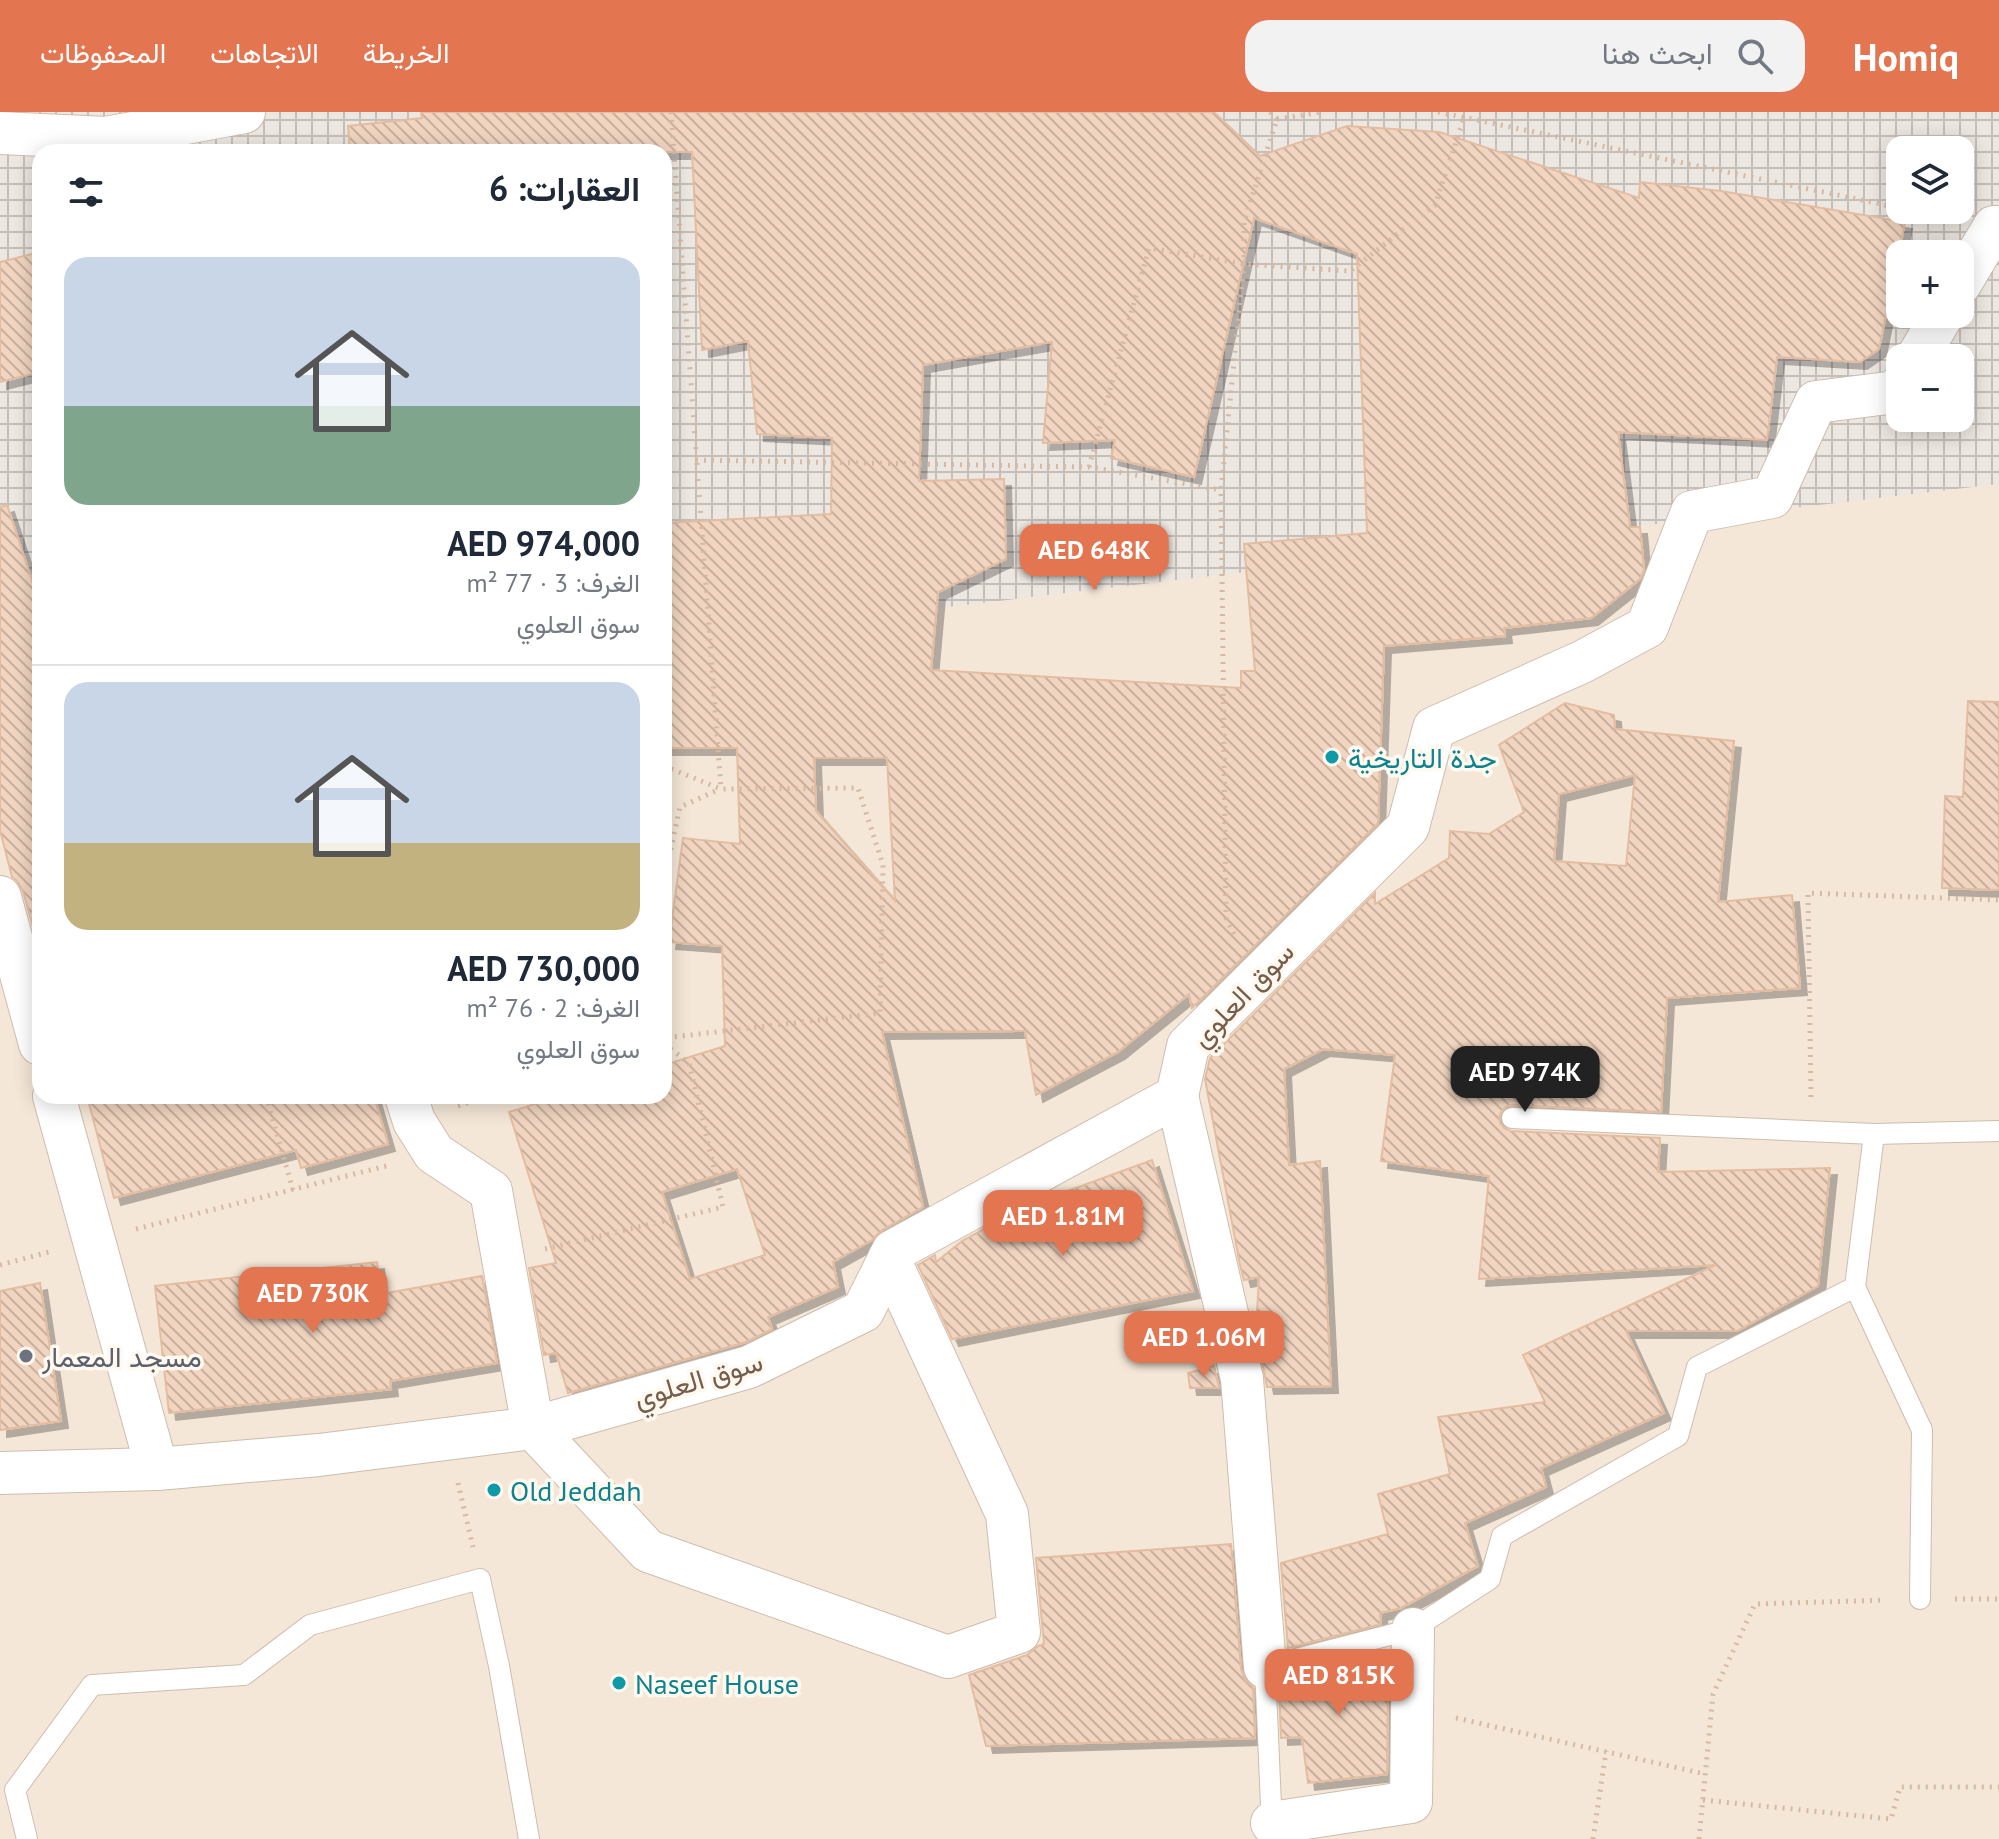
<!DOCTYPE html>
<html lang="ar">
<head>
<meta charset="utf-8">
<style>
  body { margin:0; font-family:"PT Sans",Vazirmatn,sans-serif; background:#f2f2f3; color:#1f2937; direction:rtl; height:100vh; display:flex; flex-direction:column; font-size:30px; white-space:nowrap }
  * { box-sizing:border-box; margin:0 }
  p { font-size:26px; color:#747a83 }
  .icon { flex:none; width:44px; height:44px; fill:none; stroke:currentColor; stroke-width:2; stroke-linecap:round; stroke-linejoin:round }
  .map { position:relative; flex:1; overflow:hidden; direction:ltr }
  .side { position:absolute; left:32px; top:32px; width:640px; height:960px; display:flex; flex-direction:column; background:#fff; border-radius:24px; box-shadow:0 4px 20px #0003; direction:rtl }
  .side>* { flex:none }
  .buttons { position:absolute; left:1886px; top:24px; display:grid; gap:16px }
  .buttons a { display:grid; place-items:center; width:88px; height:88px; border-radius:16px; background:#fff; box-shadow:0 4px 20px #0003; font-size:40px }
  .price { position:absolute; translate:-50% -68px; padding:0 18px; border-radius:16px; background:#e37650; color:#fff; font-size:26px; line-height:52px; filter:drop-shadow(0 2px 4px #0008) }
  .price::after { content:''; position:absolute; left:50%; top:48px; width:24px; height:18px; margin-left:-12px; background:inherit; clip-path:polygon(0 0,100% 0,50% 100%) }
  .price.selected { background:#222; color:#fff }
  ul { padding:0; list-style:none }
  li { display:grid; align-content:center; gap:16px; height:424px; padding:0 32px }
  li+li { border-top:2px solid #e0e1e3 }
  li span { display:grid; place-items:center; height:248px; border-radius:24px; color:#555 }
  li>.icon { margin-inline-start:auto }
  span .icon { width:144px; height:144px; fill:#fffc; stroke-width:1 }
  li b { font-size:34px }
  h2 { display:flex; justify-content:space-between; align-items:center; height:96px; padding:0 32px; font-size:34px }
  header { display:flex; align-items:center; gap:48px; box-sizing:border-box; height:112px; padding:0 40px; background:#e37650; color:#fff }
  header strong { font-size:38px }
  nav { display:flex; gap:44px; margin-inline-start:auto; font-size:28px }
  .search { width:560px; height:72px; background:#f2f2f3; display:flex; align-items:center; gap:20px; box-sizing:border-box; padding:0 28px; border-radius:24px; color:#747a83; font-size:30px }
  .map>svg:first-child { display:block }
  .residential { fill:#f4e7d7; fill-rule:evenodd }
  .industrial { fill:url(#industrial-grid); fill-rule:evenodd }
  .building { fill:url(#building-back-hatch); stroke:#e4bda1; stroke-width:2; fill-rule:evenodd; filter:url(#shadow) }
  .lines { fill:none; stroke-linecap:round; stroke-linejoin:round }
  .lane-casing { stroke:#cebdae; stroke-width:22 }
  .street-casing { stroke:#cebdae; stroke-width:44 }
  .path { stroke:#d7b9a3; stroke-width:5; stroke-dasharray:2 6; stroke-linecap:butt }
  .lane { stroke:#fff; stroke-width:20 }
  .street { stroke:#fff; stroke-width:42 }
  .culture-dot { fill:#0f9aa8; stroke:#fff9ef; stroke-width:3 }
  .worship-dot { fill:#6b7280; stroke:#fff9ef; stroke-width:3 }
  .labels { text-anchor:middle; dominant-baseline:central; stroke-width:7; stroke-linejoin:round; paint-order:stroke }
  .culture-label { font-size:28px; fill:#0d838f; stroke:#fff9ef; text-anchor:start }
  .street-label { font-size:28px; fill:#765d4c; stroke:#fff9ef }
  .worship-label { font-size:28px; fill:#5b616d; stroke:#fff9ef; text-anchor:start }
</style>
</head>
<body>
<header>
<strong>Homiq</strong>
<div class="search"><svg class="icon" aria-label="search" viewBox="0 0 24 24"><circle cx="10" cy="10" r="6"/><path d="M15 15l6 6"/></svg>ابحث هنا</div>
<nav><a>الخريطة</a><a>الاتجاهات</a><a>المحفوظات</a></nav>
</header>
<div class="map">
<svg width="1999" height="1727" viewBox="0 0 1999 1727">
  <defs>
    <pattern id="industrial-grid" width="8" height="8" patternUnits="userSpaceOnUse" patternTransform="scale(2)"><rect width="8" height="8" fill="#ede7e1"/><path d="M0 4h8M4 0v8" fill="none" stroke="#c5beb9"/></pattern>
    <pattern id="building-back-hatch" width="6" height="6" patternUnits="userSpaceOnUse" patternTransform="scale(2)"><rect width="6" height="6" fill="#f1d5c0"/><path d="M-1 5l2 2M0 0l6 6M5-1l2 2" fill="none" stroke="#c8b09e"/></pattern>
    <filter id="shadow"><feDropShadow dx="7" dy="7" stdDeviation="0" flood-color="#0004"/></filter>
  </defs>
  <rect width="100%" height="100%" fill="#fcf5e8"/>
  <path class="residential" d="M 0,0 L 1999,0 L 1999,1727 L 0,1727 ZM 1900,38 L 1960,38 L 1960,98 L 1900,98 ZM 40,40 L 664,40 L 664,984 L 40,984 ZM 1900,142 L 1960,142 L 1960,202 L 1900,202 ZM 1900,246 L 1960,246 L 1960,306 L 1900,306 Z"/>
  <path class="industrial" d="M 0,0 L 1999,0 L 1999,372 L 664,528 L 664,40 L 40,40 L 40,586 L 0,588 ZM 1900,38 L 1960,38 L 1960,98 L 1900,98 ZM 1900,142 L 1960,142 L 1960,202 L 1900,202 ZM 1900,246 L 1960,246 L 1960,306 L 1900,306 Z"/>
  <g class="building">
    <path d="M 421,0 L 1214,0 L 1260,44 L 1347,14 L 1439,20 L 1639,86 L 1640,70 L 1721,79 L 1905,110 L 1879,237 L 1860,250 L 1777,245 L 1767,328 L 1618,320 L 1630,415 L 1640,415 L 1644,458 L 1640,467 L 1591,506 L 1504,516 L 1505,524 L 1384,534 L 1378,711 L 1192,896 L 1189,882 L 1118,940 L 1036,983 L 1025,919 L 882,920 L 923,1095 L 882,1118 L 872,1128 L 833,1150 L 838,1175 L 768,1205 L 772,1217 L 746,1230 L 568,1281 L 556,1241 L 544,1243 L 529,1156 L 556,1151 L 509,1000 L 562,984 L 664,984 L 664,953 L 725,934 L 722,834 L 669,830 L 683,726 L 740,732 L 737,636 L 664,636 L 664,411 L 831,402 L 832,326 L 757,322 L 748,229 L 702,238 L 692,40 L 350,40 L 348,14 L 422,6 ZM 1254,106 L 1357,142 L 1367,421 L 1244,432 L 1255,559 L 1241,559 L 1241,576 L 931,558 L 938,480 L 1006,447 L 1004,367 L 919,369 L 923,253 L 1052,230 L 1043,331 L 1115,328 L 1111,346 L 1194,365 ZM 814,646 L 887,646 L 895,789 L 816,699 ZM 737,1057 L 765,1143 L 690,1167 L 662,1080 Z"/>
    <polygon points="40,140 40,260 0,270 0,150"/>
    <polygon points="7,393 40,492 40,821 35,822 23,779 17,769 12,765 0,718 0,395"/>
    <polygon points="1968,589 1999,590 1999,778 1942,776 1945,684 1963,685"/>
    <path d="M 1565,591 L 1614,603 L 1615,617 L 1734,629 L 1718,790 L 1792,783 L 1800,876 L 1667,886 L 1661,1000 L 1513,993 L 1507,994 L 1502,998 L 1499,1005 L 1500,1011 L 1504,1016 L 1511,1019 L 1660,1026 L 1658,1060 L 1830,1056 L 1818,1174 L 1737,1219 L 1626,1219 L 1664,1301 L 1541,1356 L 1546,1375 L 1465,1411 L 1478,1454 L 1401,1496 L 1380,1501 L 1381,1512 L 1288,1536 L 1281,1451 L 1388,1422 L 1378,1382 L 1450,1362 L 1438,1305 L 1545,1290 L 1523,1243 L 1716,1153 L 1479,1167 L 1489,1064 L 1381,1049 L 1395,943 L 1323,937 L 1284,957 L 1289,1053 L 1320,1049 L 1331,1274 L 1267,1275 L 1256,1219 L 1259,1165 L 1244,1168 L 1240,1153 L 1205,967 L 1210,946 L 1375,781 L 1375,792 L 1449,746 L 1450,719 L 1489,722 L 1524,700 L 1499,633 ZM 1635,663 L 1626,754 L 1554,749 L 1559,682 Z"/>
    <polygon points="87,984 374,984 388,1032 301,1056 296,1038 114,1086"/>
    <polygon points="1152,1048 1193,1179 952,1227 918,1153 935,1143 936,1150 962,1129 1024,1095"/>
    <polygon points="377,1150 381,1182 482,1164 497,1251 390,1269 391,1277 169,1301 155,1174"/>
    <polygon points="40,1171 61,1309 0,1318 0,1179"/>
    <polygon points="1214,1254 1219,1276 1190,1276 1188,1261"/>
    <polygon points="1231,1432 1241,1557 1245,1568 1253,1575 1255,1626 986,1634 969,1563 1027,1543 1038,1534 1044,1532 1036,1446"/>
    <polygon points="1384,1538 1388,1570 1387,1662 1308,1671 1302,1625 1281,1626 1279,1574 1287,1563"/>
  </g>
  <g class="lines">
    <defs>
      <g id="lane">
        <polyline points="1512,1006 1874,1022 1999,1019"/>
        <polyline points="1855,1175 1922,1318 1920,1487"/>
        <polyline points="1272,1716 1265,1555 1413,1517 1490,1467 1502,1424 1678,1324 1697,1255 1855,1175 1874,1022"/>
        <polyline points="27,1727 15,1678 92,1573 244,1563 310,1513 480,1467 499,1554 529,1727"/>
      </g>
      <g id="street">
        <polyline points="0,21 106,26 244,0"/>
        <polyline points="1960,172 1994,115 1999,115"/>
        <polyline points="1917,246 1943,202"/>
        <polyline points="0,785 40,932"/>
        <polyline points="54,984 157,1357"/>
        <polyline points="406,984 414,1009 434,1041 491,1079 533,1316 648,1439 948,1545 1019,1520 1007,1402 889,1147"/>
        <polyline points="1177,984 1242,1267 1265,1555"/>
        <polyline points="0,1361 157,1357 319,1343 533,1316 749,1255 863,1199 893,1139 1177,984 1188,934 1408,715 1434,616 1582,550 1647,515 1692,400 1772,385 1816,290 1896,280 1900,274"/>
        <polyline points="1272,1711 1411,1690 1413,1517"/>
      </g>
    </defs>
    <use href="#lane" class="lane-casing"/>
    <use href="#street" class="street-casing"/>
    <g class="path">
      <polyline points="671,0 721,677"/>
      <polyline points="1270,0 1277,7"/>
      <polyline points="1438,0 1900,96"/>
      <polyline points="1277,7 1321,0"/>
      <polyline points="1911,98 1949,106"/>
      <polyline points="696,348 1089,355 1221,378"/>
      <polyline points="1089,355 1149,136 1244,152 1350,159 1435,93 1464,6"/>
      <polyline points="664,654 721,677 858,676 883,753 880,901 664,926"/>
      <polyline points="664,769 680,695 720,677"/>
      <polyline points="1234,822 1226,806 1221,378 1244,152 1244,110 1277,7"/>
      <polyline points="266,984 293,1078"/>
      <polyline points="1811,985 1808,781 1999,788"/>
      <polyline points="458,994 487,984"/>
      <polyline points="136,1117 390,1053"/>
      <polyline points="545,1137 723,1095 689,951 664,932"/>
      <polyline points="0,1153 49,1140"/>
      <polyline points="458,1371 473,1435"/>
      <polyline points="1955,1487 1999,1487"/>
      <polyline points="1456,1606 1705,1662"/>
      <polyline points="1703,1688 1891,1707 1900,1675 1999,1675"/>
      <polyline points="1593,1727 1606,1639"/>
      <polyline points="1699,1727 1713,1582 1755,1492 1885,1488"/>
    </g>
    <use href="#lane" class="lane"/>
    <use href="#street" class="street"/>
  </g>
  <g class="culture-dot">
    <circle cx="1332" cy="645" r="8"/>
    <circle cx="494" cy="1378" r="8"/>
    <circle cx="619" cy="1571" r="8"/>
  </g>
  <circle class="worship-dot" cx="26" cy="1244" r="8"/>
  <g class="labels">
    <g class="culture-label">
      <text x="1348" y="645">جدة التاريخية</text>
      <text x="510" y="1378">Old Jeddah</text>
      <text x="635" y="1571">Naseef House</text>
    </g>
    <g class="street-label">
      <text transform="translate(1242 882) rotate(-46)">سوق العلوي</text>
      <text transform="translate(698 1267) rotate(-17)">سوق العلوي</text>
    </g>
    <g class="worship-label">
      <text x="42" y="1244">مسجد المعمار</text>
    </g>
  </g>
</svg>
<div class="buttons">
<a><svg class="icon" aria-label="layers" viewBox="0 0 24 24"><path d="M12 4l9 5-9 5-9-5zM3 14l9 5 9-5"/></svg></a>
<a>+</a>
<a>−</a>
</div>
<b class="price" style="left:1094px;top:480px">AED 648K</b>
<b class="price selected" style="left:1525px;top:1002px">AED 974K</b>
<b class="price" style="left:1063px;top:1146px">AED 1.81M</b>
<b class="price" style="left:313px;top:1223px">AED 730K</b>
<b class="price" style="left:1204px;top:1267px">AED 1.06M</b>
<b class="price" style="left:1339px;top:1605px">AED 815K</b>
<section class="side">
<h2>العقارات: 6<svg class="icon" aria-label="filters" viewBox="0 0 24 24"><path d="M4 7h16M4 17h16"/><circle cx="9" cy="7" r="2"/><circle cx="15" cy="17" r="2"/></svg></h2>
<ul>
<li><span style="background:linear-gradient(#c9d6e8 60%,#7fa58c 0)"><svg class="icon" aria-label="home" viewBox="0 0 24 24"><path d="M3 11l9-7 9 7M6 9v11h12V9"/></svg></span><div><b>AED 974,000</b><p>الغرف: 3 · 77 m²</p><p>سوق العلوي</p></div></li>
<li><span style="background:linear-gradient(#c9d6e8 65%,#c2b280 0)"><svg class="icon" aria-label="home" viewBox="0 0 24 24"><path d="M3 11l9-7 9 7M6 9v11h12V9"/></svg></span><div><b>AED 730,000</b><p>الغرف: 2 · 76 m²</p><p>سوق العلوي</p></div></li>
</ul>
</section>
</div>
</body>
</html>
